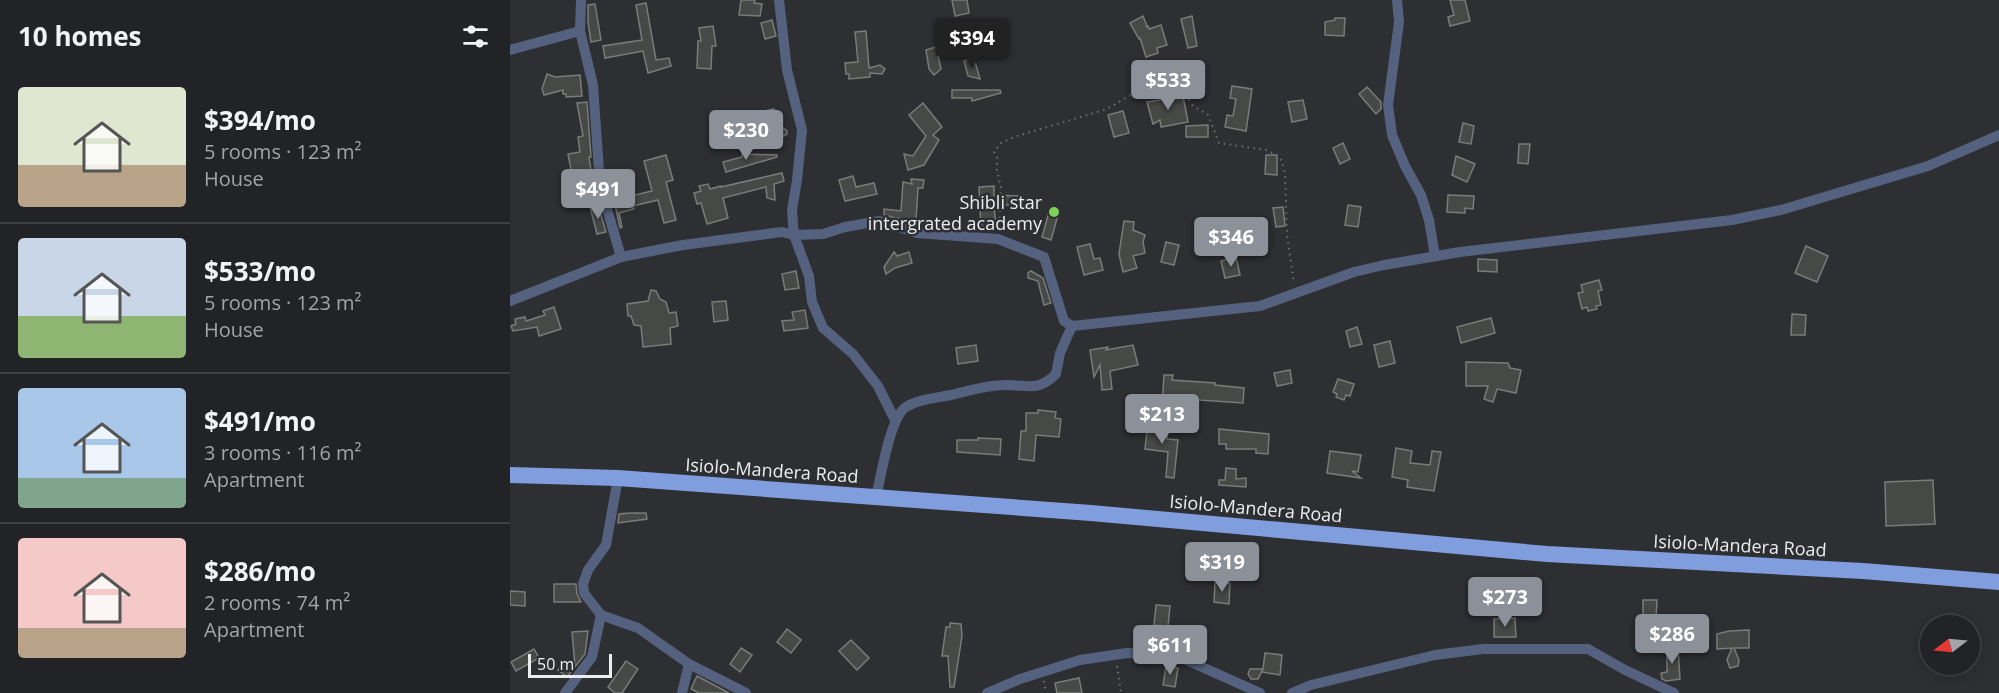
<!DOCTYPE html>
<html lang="en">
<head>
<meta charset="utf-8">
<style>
  body { margin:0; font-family:"Open Sans",sans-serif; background:#2e2f32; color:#f1f3f6; height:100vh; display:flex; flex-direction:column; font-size:22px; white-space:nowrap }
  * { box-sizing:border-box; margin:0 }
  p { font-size:20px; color:#a2a4a7 }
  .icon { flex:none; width:33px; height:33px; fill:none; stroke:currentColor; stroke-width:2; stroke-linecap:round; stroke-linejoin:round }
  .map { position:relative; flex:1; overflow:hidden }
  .panel { display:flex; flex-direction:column; background:#222326; width:510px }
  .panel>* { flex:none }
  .needle { width:39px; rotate:254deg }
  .tools { position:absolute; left:1410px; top:615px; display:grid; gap:12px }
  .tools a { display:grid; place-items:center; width:60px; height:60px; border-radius:50%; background:#222326; box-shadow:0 3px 15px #0003,0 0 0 2px #3f4043; font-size:30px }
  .scale { position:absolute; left:18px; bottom:15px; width:84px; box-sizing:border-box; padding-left:6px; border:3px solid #ebedef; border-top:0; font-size:16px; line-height:21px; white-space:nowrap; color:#ebedef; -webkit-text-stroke:4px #2e2f33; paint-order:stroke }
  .price { position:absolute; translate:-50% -51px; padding:0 14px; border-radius:6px; background:#8c9099; color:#fff; font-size:20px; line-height:39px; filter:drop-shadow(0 2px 3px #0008) }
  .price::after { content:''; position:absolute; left:50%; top:36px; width:18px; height:14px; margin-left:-9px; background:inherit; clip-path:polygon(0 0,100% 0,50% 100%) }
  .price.active { background:#222; color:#fff }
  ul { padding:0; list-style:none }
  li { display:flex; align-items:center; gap:18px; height:150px; padding:0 18px }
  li+li { border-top:2px solid #3f4043 }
  li span { display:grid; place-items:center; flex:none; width:168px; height:120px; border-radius:6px; color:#555 }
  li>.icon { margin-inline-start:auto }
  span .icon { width:72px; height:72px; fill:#fffc; stroke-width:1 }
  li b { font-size:26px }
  h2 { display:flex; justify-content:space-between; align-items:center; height:72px; padding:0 18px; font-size:26px }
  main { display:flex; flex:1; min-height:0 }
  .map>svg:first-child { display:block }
  .building { fill:#474946; stroke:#797c78; stroke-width:1.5 }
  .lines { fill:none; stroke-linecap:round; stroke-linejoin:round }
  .path { stroke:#6f7073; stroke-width:2; stroke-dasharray:1.5 4.5; stroke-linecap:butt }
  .minor { stroke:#55627f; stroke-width:10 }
  .trunk { stroke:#809ede; stroke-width:16 }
  .poi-dot { fill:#7dd154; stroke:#2e2f33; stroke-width:2 }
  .labels { text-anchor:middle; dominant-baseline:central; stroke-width:5; stroke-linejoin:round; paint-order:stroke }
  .poi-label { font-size:18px; fill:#ebedef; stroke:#2e2f33; text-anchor:end }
  .street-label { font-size:18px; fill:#ebedef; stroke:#2e2f33 }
</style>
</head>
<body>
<main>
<section class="panel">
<h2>10 homes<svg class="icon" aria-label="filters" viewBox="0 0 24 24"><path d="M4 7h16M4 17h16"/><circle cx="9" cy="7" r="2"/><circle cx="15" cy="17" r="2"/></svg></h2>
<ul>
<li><span style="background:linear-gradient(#dfe7d0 65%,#b9a48a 0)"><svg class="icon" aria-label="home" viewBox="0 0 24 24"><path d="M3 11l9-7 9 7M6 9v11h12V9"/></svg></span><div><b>$394/mo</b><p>5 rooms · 123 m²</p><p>House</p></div></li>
<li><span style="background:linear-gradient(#c9d6e8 65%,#8fb573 0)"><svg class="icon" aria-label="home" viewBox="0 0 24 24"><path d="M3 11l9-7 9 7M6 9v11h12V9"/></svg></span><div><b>$533/mo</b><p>5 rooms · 123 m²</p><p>House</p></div></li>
<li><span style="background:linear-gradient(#a9c7e8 75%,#7fa58c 0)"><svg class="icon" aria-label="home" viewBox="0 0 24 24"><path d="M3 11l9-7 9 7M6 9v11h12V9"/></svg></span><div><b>$491/mo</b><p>3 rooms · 116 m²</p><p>Apartment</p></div></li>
<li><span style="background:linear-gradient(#f6c9c9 75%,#b9a48a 0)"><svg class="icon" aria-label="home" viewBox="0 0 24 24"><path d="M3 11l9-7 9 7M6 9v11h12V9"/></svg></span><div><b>$286/mo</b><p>2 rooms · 74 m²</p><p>Apartment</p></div></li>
</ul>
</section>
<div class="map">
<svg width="1489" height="693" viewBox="0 0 1489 693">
  <rect width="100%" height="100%" fill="#2e2f33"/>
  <g class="building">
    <polygon points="231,0 245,0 244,3 252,4 250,16 229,15"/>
    <polygon points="442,0 457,0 459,13 445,16"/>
    <polygon points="940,0 955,0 960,21 940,26 938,17 944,15"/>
    <polygon points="136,3 146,60 159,58 161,66 138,73 133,51 95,58 93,46 132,40 126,5"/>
    <polygon points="85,4 91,40 81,42 78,22 78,5"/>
    <polygon points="633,16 637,26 636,27 638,26 639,29 651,25 657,45 647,48 648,53 636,57 630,38 629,39 620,23"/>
    <polygon points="682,16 687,46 678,48 671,19"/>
    <polygon points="825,18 835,18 834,36 815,35 815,22 825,20"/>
    <polygon points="262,20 266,36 255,39 251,23"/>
    <polygon points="203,26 206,46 202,46 201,69 187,68 188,41 191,41 189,28"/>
    <polygon points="356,31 359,68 370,65 375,69 372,74 360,73 360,77 339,79 339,74 336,74 335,63 348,62 345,32"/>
    <polygon points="426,47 431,69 424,75 419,69 416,50"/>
    <polygon points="464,58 470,79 458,76 454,61"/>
    <polygon points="37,74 45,77 70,75 72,96 56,97 56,94 53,94 53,90 34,95 32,89"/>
    <polygon points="722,86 742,89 736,131 715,127 717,115 723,116 726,99 720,98"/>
    <polygon points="857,87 871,102 871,109 866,114 849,94"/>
    <polygon points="442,90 490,90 491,93 462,101 462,98 442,98"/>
    <polygon points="673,96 678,122 651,127 650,120 643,124 637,102"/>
    <polygon points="793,100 797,119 782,122 778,102"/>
    <polygon points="77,102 81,157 79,157 85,197 71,201 63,170 61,170 58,154 70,152 68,137 73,136 67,103"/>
    <polygon points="413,103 432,127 423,135 429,140 414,165 398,170 394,154 403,156 416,136 399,115"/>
    <polygon points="264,109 267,125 275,129 277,131 277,134 272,137 264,130 258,131 254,119 256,120 254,111"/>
    <polygon points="613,111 619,133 604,137 598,115"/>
    <polygon points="953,123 964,126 961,144 949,142"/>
    <polygon points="698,125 698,137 676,137 676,126"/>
    <polygon points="833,143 840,159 830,164 823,148"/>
    <polygon points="1009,144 1020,144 1018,164 1008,163"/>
    <polygon points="232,154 267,155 267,157 216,172 213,162 232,157"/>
    <polygon points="156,155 163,180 156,182 166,220 154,223 148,200 123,206 124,209 109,213 112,227 110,228 104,200 142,191 134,161"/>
    <polygon points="756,155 767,155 767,175 755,174"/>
    <polygon points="946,156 965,164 957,182 942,175"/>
    <polygon points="272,173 274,181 264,184 265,200 257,198 256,187 213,198 218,218 197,224 191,203 187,204 184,193 191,191 189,186 198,184 200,189 211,186 211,187"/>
    <polygon points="343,176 346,187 364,183 367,194 335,201 329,180"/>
    <polygon points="401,179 414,180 413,188 408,188 406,220 386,218 374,215 374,209 391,211 393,182 402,184"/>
    <polygon points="484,186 484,195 511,196 511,205 484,205 486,227 471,227 469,187"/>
    <polygon points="938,195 964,196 963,209 955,208 955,213 937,212"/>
    <polygon points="88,205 96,232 87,234 80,207"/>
    <polygon points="838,205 851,207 848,227 835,225"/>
    <polygon points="773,207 775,226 766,227 763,208"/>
    <polygon points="539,212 548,215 541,240 532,237"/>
    <polygon points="614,221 624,222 623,230 635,235 633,242 635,253 623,256 627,268 613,272 609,254"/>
    <polygon points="656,242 669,245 664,265 651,262"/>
    <polygon points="580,244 584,259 590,258 593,270 574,275 567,247"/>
    <polygon points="1296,246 1318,256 1307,282 1285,273"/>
    <polygon points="384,252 387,256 399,252 402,263 385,268 376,274 374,267"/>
    <polygon points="726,257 730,275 715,278 711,261"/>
    <polygon points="968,259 987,260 987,272 968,271"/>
    <polygon points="286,271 289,288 275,290 272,274"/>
    <polygon points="521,271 533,278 541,303 534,305 528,281 518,278 518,273"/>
    <polygon points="1089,280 1092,290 1088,291 1091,305 1086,306 1087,309 1078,311 1077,307 1072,309 1068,293 1073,292 1071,285"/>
    <polygon points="141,290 146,291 150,299 156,302 159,313 166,312 168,326 160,328 161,344 133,347 131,326 124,325 121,316 118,316 117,304 138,301"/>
    <polygon points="216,301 218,320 204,322 202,302"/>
    <polygon points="44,307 51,329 29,336 27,327 3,331 1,326 6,324 5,319 15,317 16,321 35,315 33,311"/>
    <polygon points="295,310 298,328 274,331 272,321 284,320 282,312"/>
    <polygon points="1282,314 1296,315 1295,335 1281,335"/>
    <polygon points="981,318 985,333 951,343 947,327"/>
    <polygon points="847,327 852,344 840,347 836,331"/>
    <polygon points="880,341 885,363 869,367 864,345"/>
    <polygon points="466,345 468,361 448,364 446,348"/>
    <polygon points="623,345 628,365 600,371 602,389 592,390 590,365 584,377 580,350 598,347 596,350"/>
    <polygon points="956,362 998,363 1000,368 1011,370 1006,393 987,389 983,402 974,399 978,386 956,386"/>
    <polygon points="780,370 782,383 767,386 764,373"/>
    <polygon points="654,375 663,375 662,380 705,383 705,385 734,388 733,403 674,399 675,403 652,405"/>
    <polygon points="828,379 844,384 840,396 836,395 834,400 826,397 827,394 823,392"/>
    <polygon points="528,410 546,412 545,418 551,419 549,437 526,435 524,461 509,459 511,431 516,431 516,413 528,413"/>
    <polygon points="638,422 658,425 657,439 668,440 664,478 656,477 658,452 635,449"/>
    <polygon points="709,429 759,434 758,454 746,453 746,449 716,449 716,444 709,444"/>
    <polygon points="468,438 491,439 490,455 447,452 447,440 468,440"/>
    <polygon points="886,448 902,451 900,463 920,465 922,451 931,452 924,491 897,487 898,480 882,477"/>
    <polygon points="820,451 851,455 848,472 842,471 851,478 817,473"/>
    <polygon points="716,468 726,469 726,479 736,478 736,487 709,485 709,480 715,480"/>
    <polygon points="1423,480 1425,524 1376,526 1375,482"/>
    <polygon points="119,513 136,513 137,519 108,523 109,514"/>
    <polygon points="705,582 720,583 719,604 704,602"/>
    <polygon points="44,584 66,584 67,594 71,602 44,602"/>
    <polygon points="0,591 15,592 15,606 0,605"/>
    <polygon points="1133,600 1147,600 1146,619 1133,618"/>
    <polygon points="646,605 660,606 658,626 644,625"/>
    <polygon points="1005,618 1006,637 984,637 984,619"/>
    <polygon points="440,623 451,624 452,636 444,687 440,687 438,656 432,656 436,627 440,627"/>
    <polygon points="277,629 291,640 281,653 267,642"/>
    <polygon points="1239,630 1239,648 1224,648 1229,660 1228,666 1220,668 1217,660 1222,648 1207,649 1207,634 1219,631"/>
    <polygon points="78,631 75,654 57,677 48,670 55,660 65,666 62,632"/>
    <polygon points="341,640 359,658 347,670 329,651"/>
    <polygon points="1157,647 1168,647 1170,679 1156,681 1152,679 1151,673 1157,672"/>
    <polygon points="231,648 242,655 230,672 220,664"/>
    <polygon points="24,649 29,658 6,671 1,662"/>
    <polygon points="755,653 772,655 770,675 752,672 753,669 748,679 741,679 738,674 740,669 753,669"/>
    <polygon points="116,661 128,669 112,693 105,693 98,687"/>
    <polygon points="656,666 668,668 665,687 653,685"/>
    <polygon points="187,676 219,693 189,693 181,689"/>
    <polygon points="569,678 572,693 547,693 545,683"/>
  </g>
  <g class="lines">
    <g class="path">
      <path d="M 489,230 L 491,188 L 487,170 L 487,157 L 484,152 L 491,143 L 504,137 L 594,110 C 609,104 623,90 639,89 C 651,88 663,90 674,91 L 682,105 L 698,115 L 709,143 L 756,150 L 765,154 L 772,161 L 775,173 L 777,235 L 784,283"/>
      <polyline points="607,666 611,693"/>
      <polyline points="534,681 536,693"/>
    </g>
    <g class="minor">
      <polyline points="269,0 277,70 292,130 287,180 282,210 283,224 284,235 299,276 302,302 313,328 343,354 368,386 385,420"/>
      <polyline points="887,0 889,22 878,105 882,135 895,166 911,195 919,220 925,256"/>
      <polyline points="70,31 83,85 90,185 111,257"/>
      <polyline points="0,50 70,31 71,0"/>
      <polyline points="0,301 111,257 173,245 272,232 284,235 313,234 335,227 369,221 407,233 488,239 534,257 554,321 562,326 750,306 844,272 874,265 950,252 1222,220 1271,210 1418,166 1489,135"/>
      <polyline points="108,478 96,545 78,570 73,584 74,593 91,615 128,628 179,664 236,693"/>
      <path d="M 366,497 C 371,477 380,417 396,407 C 409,399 426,398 441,395 C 458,391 477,385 495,385 C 518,385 528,392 546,374 L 550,353 L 562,326"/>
      <polyline points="55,693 82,657 91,615"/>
      <polyline points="172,693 179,664"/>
      <polyline points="477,693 510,679 570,660 617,653 663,654 750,693"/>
      <polyline points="782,693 801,685 925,655 973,649 1078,649 1115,670 1164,693"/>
    </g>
    <polyline class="trunk" points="0,475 108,478 581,513 1037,554 1353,571 1489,582"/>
  </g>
  <circle class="poi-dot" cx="544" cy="212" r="6"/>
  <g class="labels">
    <g class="poi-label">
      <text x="532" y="202">Shibli star<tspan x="532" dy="21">intergrated academy</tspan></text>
    </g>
    <g class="street-label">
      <text transform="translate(262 470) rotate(4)">Isiolo-Mandera Road</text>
      <text transform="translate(746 508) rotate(5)">Isiolo-Mandera Road</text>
      <text transform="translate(1230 545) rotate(3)">Isiolo-Mandera Road</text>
    </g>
  </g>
</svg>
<div class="tools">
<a><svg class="needle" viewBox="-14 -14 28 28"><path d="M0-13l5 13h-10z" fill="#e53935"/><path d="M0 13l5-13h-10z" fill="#a2a4a7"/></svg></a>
</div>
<div class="scale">50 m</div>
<b class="price active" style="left:462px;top:69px">$394</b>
<b class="price" style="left:658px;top:111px">$533</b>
<b class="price" style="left:236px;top:161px">$230</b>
<b class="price" style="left:88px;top:220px">$491</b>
<b class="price" style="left:721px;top:268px">$346</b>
<b class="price" style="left:652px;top:445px">$213</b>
<b class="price" style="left:712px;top:593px">$319</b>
<b class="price" style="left:995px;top:628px">$273</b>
<b class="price" style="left:1162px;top:665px">$286</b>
<b class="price" style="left:660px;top:676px">$611</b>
</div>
</main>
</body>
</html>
